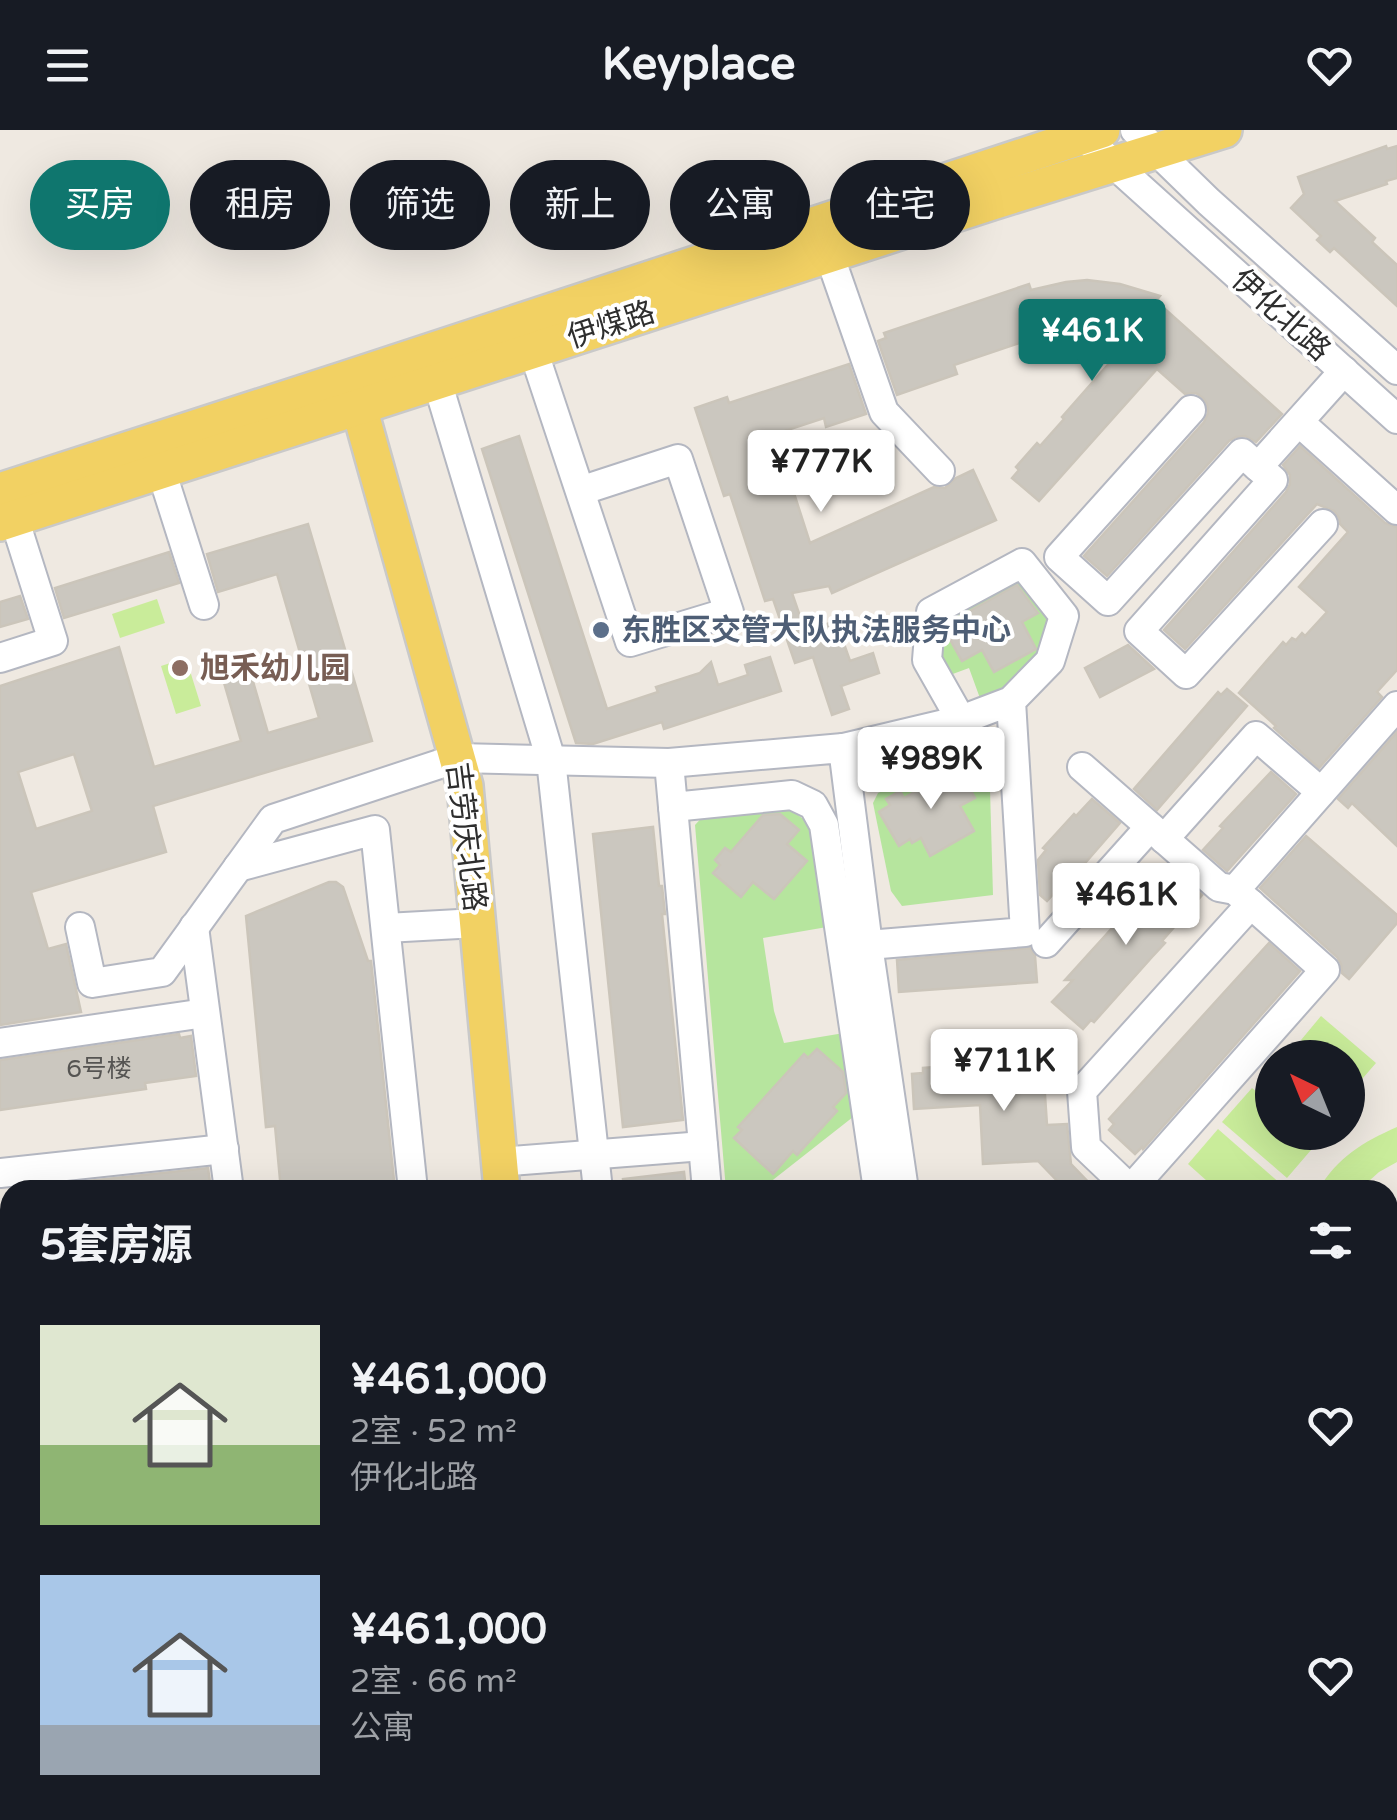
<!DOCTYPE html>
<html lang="zh">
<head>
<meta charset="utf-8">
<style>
  body { margin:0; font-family:"Varela Round","Noto Sans SC",sans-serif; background:#20242c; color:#f1f3f6; height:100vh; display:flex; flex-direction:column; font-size:38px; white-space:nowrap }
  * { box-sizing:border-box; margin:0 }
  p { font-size:32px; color:#9ea1a6 }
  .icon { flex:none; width:55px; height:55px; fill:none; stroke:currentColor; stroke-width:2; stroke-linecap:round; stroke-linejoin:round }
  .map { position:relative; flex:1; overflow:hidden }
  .sheet { position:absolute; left:0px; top:1050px; width:1398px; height:640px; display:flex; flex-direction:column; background:#171b24; border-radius:30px 30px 0 0; box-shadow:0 10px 40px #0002 }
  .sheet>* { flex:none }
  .hud { position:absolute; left:30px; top:30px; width:1338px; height:90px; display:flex; gap:20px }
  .needle { width:65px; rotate:317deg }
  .tools { position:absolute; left:1255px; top:910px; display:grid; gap:20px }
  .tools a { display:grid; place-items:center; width:110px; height:110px; border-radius:50%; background:#171b24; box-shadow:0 10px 40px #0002; font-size:50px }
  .price { position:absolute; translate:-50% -85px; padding:0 22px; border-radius:10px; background:#fff; color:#222; font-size:32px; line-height:65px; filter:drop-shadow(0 2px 5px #0008) }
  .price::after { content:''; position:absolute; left:50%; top:60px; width:30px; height:22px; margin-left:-15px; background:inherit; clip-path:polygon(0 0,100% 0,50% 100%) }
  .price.active { background:#0f766e; color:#fff }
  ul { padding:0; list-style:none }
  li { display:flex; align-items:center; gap:30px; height:250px; padding:0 40px }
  li span { display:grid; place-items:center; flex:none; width:280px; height:200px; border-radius:0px; color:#555 }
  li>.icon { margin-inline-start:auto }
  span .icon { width:120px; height:120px; fill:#fffc; stroke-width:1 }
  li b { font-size:42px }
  h2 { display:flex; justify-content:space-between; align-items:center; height:120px; padding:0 40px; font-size:42px }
  .pill { padding:0 35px; border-radius:45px; background:#171b24; box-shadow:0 10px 40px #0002; font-size:35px; line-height:90px }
  .pill.active { background:#0f766e; color:#fff }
  header { display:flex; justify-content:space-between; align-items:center; height:130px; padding:0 40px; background:#171b24; font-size:45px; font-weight:700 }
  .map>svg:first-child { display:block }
  .green { fill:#b6e59e }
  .pitch { fill:#c9ec9a }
  .building { fill:#cbc7bf; stroke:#cbc5ba; stroke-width:2.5; fill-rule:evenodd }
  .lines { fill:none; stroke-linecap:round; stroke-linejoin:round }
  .minor-casing { stroke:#b4b7c1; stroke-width:32 }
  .major-casing { stroke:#c9c9c9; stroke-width:40 }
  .minor { stroke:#fff; stroke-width:28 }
  .major { stroke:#f2d163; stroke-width:35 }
  .service-dot { fill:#5c6f8a; stroke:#fff; stroke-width:4 }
  .education-dot { fill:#8d6e63; stroke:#fff; stroke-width:4 }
  .labels { text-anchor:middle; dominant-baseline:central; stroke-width:8; stroke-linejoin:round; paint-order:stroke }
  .number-label { font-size:25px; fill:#555452 }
  .street-label { font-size:30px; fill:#2e2e2e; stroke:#fff }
  .service-label { font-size:30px; font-weight:bold; fill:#4e5e75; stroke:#fff; text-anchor:start }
  .education-label { font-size:30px; font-weight:bold; fill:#785e54; stroke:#fff; text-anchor:start }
</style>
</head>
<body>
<header><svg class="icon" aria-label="menu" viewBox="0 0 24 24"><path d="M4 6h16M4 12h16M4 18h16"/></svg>Keyplace<svg class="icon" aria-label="heart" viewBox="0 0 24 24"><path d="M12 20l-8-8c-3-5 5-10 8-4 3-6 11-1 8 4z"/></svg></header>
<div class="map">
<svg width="1397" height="1690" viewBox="0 0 1397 1690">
  <rect width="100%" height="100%" fill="#efe9e1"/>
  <g class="green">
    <polygon points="1020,439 1050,489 1047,521 1017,559 981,571 969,538 950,545 936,508 941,487"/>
    <polygon points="978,619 989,624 993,765 902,776 891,761 873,673 878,663"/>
    <polygon points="781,673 816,698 827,797 763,808 774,881 784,913 844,903 857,978 853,987 760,1060 726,1060 695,695 707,682"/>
  </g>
  <g class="pitch">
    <polygon points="157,469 165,493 120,508 112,484"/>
    <polygon points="186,528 201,576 176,584 161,536"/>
    <polygon points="1321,886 1376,933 1356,956 1348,949 1348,928 1322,927 1301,910"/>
    <polygon points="1252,958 1272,975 1272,1002 1304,1003 1317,1013 1287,1048 1222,992"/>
    <path d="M 1397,997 L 1397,1032 L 1379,1042 L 1359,1060 L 1318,1060 C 1338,1027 1363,1012 1397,997 Z"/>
    <polygon points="1218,999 1282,1055 1277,1060 1217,1060 1188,1034"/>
  </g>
  <g class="building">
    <polygon points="1386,16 1387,19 1397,16 1397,48 1386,51 1387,54 1335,71 1375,108 1372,112 1397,135 1397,176 1334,118 1330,122 1317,110 1321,106 1291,78 1304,64 1298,47"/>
    <polygon points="1087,150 1120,154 1160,166 1156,171 1282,284 1256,312 1245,306 1236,307 1229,311 1107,446 1084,426 1204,292 1208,283 1207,274 1203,268 1196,263 1185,264 1157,239 1039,371 1012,348 1019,340 1016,337 1037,313 1040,316 1064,289 1062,287 1127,213 1070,196 954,235 957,244 897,265 878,211 886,208 884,203 1029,154 1031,160 1066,152"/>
    <polygon points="849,234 866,284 826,297 824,288 775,304 810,413 934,357 945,358 956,348 973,340 996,390 832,463 829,456 792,463 805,501 836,491 850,531 873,523 879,543 841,556 849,579 832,585 813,527 795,533 773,469 765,471 730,364 724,366 695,278 727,267 729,273"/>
    <polygon points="519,306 607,579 658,562 656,557 700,543 711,532 718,555 748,545 745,535 770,527 781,561 664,599 662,592 593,614 576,613 482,319"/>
    <polygon points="1300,316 1385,393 1397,397 1397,540 1377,562 1382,567 1319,638 1274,598 1276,596 1239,563 1283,512 1286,515 1292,508 1296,510 1302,503 1305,506 1327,482 1299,457 1348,402 1340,394 1339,388 1334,381 1317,374 1185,519 1164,500 1286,362 1290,354 1290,345 1283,335"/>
    <path d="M 308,394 L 372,611 L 153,676 L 166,722 L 31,762 L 48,819 L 66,814 L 81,882 L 0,895 L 0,556 L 119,517 L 154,637 L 241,611 L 218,532 L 245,524 L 268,603 L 319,588 L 277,444 L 218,462 L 207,424 ZM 74,624 L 92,681 L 36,699 L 18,642 Z"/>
    <polygon points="169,422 179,453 64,488 55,458"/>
    <polygon points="1017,455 1038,483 1022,492 1036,519 994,542 982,520 962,531 947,504 948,493"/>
    <polygon points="20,466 28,489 0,497 0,472"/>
    <polygon points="1128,515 1154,539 1100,567 1085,538"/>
    <polygon points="1227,559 1247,576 1157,680 1134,659 1218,562 1221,565"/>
    <polygon points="1397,602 1397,716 1352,673 1348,678 1338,669"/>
    <polygon points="944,636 948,643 958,638 975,668 960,676 974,701 930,726 921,708 912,713 910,709 899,716 879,682 890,675 886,669 900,661 904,668 933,651 930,644"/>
    <polygon points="1271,642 1296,664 1227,741 1203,720 1223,698 1220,696"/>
    <polygon points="1092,669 1120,693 1066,755 1064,752 1047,771 1040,765 1038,730 1046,720 1043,718 1074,684 1076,686"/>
    <polygon points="780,684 799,700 787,714 807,731 774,769 753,752 741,767 713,743 720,735 715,730 725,718 731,722 763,685"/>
    <polygon points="653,697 659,756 662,756 665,784 662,784 683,990 623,997 593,704"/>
    <polygon points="1306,706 1397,785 1397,793 1349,849 1342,843 1341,834 1337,827 1260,758"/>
    <polygon points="1172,739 1202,765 1162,811 1165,813 1152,827 1094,892 1091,890 1083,899 1052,872 1073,850 1065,850 1113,797 1164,740 1168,743"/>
    <polygon points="329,752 336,752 343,757 368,831 371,831 395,1060 281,1060 275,996 266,997 246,786"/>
    <polygon points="1269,813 1300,841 1143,1019 1142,1017 1135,1024 1109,1000 1114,994 1109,989"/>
    <polygon points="1030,818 1035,826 1037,852 899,862 897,830"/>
    <polygon points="179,904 180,908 191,906 196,946 145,953 146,959 0,980 0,930"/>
    <polygon points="817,919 843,942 846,963 833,977 837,981 797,1025 793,1021 773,1044 734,1008 742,1000 738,997 804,924 808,928"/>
    <polygon points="1032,930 1032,935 1043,935 1047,995 1067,994 1071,1034 1096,1060 1066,1060 1038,1031 983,1034 980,975 914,979 912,944 923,943 923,938"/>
    <polygon points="208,1038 211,1060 21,1060 21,1058"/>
    <polygon points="684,1042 686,1060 624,1060 623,1049"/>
  </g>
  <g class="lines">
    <defs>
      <g id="minor">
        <polyline points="1076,0 1397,289"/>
        <polyline points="1135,0 1209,72 1397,240"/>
        <polyline points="829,124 884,282 940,341"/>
        <polyline points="533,220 630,512 729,482 678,329 580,361"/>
        <polyline points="437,251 551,630 598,1060"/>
        <polyline points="1191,280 1059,427 1108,471 1242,323 1258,337 1344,241"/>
        <polyline points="1299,292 1397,380"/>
        <polyline points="1258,337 1273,350 1139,501 1186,544 1323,394"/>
        <polyline points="161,340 204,475"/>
        <polyline points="0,528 53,511 14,388"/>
        <polyline points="843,618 961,590"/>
        <polyline points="669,633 843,618 868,815 1025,802 1011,571 961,590 927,530 931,482 1022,433 1064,486 1050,531 1011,571"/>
        <polyline points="1082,637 1219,757 1235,760"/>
        <polyline points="673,677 707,1060"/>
        <polyline points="1164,709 1256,606 1321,662"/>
        <polyline points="238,737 375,700 413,1060"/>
        <polyline points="80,797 92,853 162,842 273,689 458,628 669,633 673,677 792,665 813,675 824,695 878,1060"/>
        <polyline points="194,797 229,1060"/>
        <polyline points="386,798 477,793"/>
        <polyline points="1046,813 1150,697"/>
        <polyline points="868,815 904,1060"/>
        <polyline points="0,913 205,883"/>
        <polyline points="499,1032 703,1016"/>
        <polyline points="0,1043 224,1019"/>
        <polyline points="1130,1059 1086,1017 1082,961 1251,774"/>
        <polyline points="1130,1060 1325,840 1235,760 1397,576"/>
        <polyline points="0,1105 10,1179"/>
        <polyline points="1388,1461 1397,1470"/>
        <polyline points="0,1470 10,1519"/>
        <polyline points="1388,1533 1397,1522"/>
        <polyline points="0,1559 10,1536"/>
        <polyline points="1388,1654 1397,1662"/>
        <polyline points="756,1680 769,1690"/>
        <polyline points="821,1680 834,1690"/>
        <polyline points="402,1690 426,1680"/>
        <polyline points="549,1690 561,1680"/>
        <polyline points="1080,1690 1082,1688 1085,1690"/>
      </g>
      <g id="major">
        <polyline points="349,255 359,277 465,656 502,1060"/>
        <polyline points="0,361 346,249 1102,0"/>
        <polyline points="0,393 992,72 1224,0"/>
        <polyline points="673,1680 685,1690"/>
      </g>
    </defs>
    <use href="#minor" class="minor-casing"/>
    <use href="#major" class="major-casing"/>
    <use href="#minor" class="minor"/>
    <use href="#major" class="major"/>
  </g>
  <circle class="service-dot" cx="601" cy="500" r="10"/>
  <circle class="education-dot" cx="180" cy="538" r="10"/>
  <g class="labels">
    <g class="number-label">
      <text x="99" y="939">6号楼</text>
    </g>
    <g class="street-label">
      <text transform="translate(1281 185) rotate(42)">伊化北路</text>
      <text transform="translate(611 195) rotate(-18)">伊煤路</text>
      <text transform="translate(466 707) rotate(83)">吉劳庆北路</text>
    </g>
    <g class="service-label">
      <text x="621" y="500">东胜区交管大队执法服务中心</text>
    </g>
    <g class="education-label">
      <text x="200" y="538">旭禾幼儿园</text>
    </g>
  </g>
</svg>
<div class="tools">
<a><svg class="needle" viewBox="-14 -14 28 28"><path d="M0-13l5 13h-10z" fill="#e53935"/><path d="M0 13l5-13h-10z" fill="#9ea1a6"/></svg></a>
</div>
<b class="price active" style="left:1092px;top:254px">¥461K</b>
<b class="price" style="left:821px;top:385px">¥777K</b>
<b class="price" style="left:931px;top:682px">¥989K</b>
<b class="price" style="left:1126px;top:818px">¥461K</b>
<b class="price" style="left:1004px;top:984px">¥711K</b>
<div class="hud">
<a class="pill active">买房</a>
<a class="pill">租房</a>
<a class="pill">筛选</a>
<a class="pill">新上</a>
<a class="pill">公寓</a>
<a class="pill">住宅</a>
</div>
<section class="sheet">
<h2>5套房源<svg class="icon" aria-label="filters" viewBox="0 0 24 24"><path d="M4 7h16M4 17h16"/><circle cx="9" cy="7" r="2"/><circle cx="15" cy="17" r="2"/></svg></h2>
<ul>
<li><span style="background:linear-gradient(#dfe7d0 60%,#8fb573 0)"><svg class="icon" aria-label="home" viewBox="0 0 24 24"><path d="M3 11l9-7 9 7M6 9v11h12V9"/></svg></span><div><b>¥461,000</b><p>2室 · 52 m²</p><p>伊化北路</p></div><svg class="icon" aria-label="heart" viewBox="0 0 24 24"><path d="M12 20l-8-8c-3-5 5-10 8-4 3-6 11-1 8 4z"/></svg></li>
<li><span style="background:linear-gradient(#a9c7e8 75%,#9aa5b1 0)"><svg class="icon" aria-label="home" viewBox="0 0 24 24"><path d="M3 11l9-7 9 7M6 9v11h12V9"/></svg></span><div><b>¥461,000</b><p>2室 · 66 m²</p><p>公寓</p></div><svg class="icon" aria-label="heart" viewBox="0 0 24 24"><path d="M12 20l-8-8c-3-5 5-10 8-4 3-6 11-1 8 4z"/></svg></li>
</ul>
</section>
</div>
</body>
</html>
